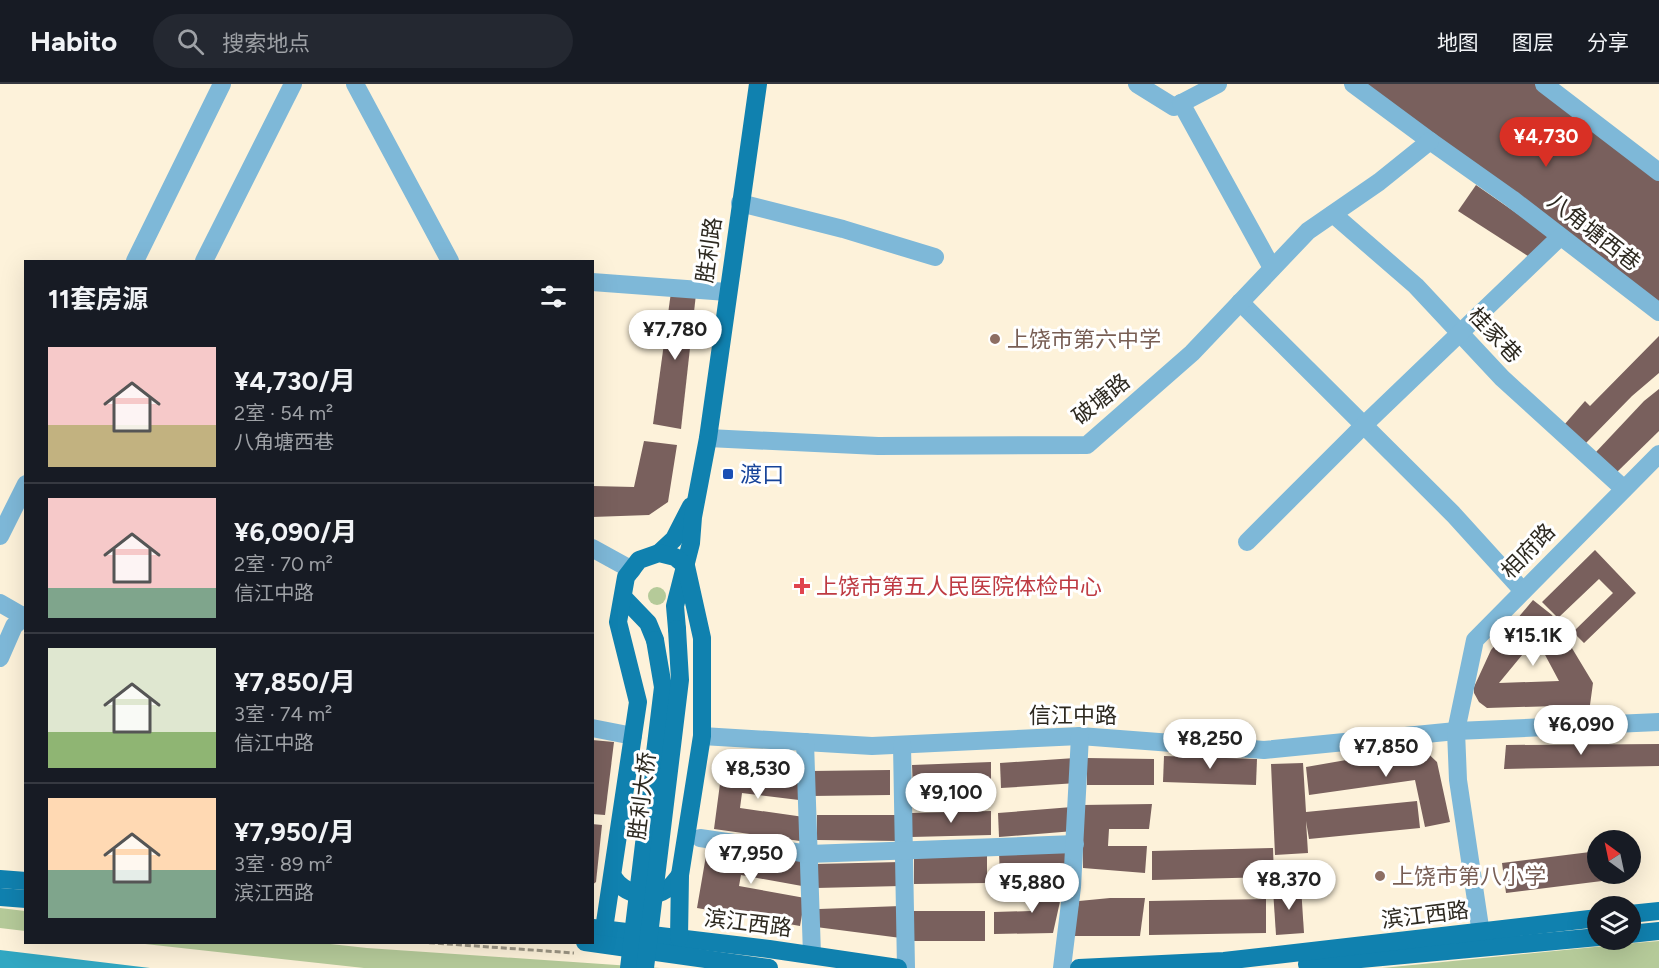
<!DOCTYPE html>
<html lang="zh">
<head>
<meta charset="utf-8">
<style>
  body { margin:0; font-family:Figtree,"Noto Sans SC",sans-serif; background:#242831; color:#f1f3f6; height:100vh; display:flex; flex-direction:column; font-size:22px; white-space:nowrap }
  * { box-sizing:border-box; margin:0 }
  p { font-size:20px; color:#9ea1a6 }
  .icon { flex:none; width:33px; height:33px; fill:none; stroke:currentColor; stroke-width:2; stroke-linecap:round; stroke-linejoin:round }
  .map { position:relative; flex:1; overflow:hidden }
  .drawer { position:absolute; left:24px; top:176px; width:570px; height:684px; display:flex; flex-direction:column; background:#171b24; border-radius:0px; box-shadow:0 6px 24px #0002 }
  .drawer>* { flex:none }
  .needle { width:39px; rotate:327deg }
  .buttons { position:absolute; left:1587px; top:746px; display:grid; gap:12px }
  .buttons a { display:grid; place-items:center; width:54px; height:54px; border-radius:50%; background:#171b24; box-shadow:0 6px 24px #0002; font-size:30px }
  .price { position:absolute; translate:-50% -51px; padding:0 14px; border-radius:21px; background:#fff; color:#222; font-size:20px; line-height:39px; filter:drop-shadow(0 2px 3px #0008) }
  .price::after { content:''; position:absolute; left:50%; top:36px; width:18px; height:14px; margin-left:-9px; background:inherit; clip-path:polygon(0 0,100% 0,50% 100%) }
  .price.active { background:#d93025; color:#fff }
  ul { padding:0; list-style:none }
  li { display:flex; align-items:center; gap:18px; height:150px; padding:0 24px }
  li+li { border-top:2px solid #363941 }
  li span { display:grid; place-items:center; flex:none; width:168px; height:120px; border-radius:0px; color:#555 }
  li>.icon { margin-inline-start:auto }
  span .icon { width:72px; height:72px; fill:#fffc; stroke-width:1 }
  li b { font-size:26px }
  h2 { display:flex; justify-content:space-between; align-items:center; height:72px; padding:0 24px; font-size:26px }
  header { display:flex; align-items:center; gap:36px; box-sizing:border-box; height:84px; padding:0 30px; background:#171b24; border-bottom:2px solid #363941 }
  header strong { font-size:28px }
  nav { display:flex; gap:33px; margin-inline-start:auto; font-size:21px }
  .search { width:420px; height:54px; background:#242831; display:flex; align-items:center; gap:15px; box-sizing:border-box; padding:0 21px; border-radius:33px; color:#9ea1a6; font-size:22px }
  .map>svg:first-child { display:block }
  .green { fill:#b5ca99 }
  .water { fill:#31a7c2 }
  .building { fill:#79605d; fill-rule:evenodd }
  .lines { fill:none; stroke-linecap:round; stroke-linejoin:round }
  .path { stroke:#9c9584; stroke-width:3; stroke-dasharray:6 3; stroke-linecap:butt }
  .minor { stroke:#7eb8d8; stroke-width:18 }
  .major { stroke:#1081af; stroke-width:18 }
  .major-bridge { stroke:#1081af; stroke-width:18 }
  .education-dot { fill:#8d6e63; stroke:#fff; stroke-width:2 }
  .transit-dot { fill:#1a4fb4; stroke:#fff; stroke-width:2 }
  .health-dot { fill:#e0444e; stroke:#fff; stroke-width:2 }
  .labels { text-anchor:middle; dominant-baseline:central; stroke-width:6; stroke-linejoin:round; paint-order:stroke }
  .street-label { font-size:22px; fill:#2d2920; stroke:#fff }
  .education-label { font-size:22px; fill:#785e54; stroke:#fff; text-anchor:start }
  .transit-label { font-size:22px; fill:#164399; stroke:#fff; text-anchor:start }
  .health-label { font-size:22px; fill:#be3a42; stroke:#fff; text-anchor:start }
</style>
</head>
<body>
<header>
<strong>Habito</strong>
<div class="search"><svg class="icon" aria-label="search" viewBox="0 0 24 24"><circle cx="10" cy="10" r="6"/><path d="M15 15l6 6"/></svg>搜索地点</div>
<nav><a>地图</a><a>图层</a><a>分享</a></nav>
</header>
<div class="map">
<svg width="1659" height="884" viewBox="0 0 1659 884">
  <rect width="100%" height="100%" fill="#fdf2da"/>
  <g class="green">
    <circle cx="657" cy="512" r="9"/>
    <polygon points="0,824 25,827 25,847 0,844"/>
    <polygon points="1659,857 1659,884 1382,884 1635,859"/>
    <polygon points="127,858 312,858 367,864 660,884 364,884"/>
  </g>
  <polygon class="water" points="0,866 150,884 0,884"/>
  <g class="building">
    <polygon points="1353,0 1544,0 1659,88 1659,228"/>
    <polygon points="1476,101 1551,153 1531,174 1458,127"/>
    <polygon points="671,208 696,210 681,345 653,340"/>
    <polygon points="1659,252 1659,289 1632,312 1586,359 1564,341 1585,317 1590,322"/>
    <polygon points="1659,305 1659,347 1617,388 1596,368 1644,317"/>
    <polygon points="644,357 677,361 668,418 649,431 592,433 592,402 634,403"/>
    <polygon points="1595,466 1636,509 1584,559 1573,548 1613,509 1599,495 1558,534 1542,518"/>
    <path d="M 1533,516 L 1552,531 L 1593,599 L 1590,621 L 1487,624 L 1479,618 L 1474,609 L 1474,603 L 1491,566 ZM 1536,554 L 1559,597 L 1499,599 Z"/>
    <polygon points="592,656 614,658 605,731 592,730"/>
    <polygon points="1659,660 1659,682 1504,685 1506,661"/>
    <polygon points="1421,663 1437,678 1450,738 1425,743 1415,696 1309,711 1306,683"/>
    <polygon points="1164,672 1257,675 1256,701 1163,698"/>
    <polygon points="1075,674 1077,699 1001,704 1000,679"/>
    <polygon points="1087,674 1154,675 1154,701 1087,701"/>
    <polygon points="723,677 803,687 799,716 742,709 740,724 804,733 800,757 714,745"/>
    <polygon points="991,678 991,703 913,706 912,681"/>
    <polygon points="1303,679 1306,728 1417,717 1420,744 1309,755 1306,737 1308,769 1275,771 1271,680"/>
    <polygon points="890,686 890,711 811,712 811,687"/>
    <polygon points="1152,720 1149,745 1109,745 1108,762 1147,762 1145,789 1083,784 1082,721"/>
    <polygon points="1072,723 1074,747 999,753 998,729"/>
    <polygon points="991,727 991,751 911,753 911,729"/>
    <polygon points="817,731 900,731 899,757 817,756"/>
    <polygon points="592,740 602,741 596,798 592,801"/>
    <polygon points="708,760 806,777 802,802 741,791 739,802 805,814 800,842 697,824"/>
    <polygon points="1273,764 1274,793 1152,796 1152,767"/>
    <polygon points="1068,766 1069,789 1000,792 999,769"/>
    <polygon points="1598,767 1598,789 1626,789 1626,794 1506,809 1502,779"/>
    <polygon points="987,772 987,799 914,800 914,773"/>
    <polygon points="901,778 901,802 816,804 815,780"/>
    <polygon points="1038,798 1063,804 1053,849 994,850 994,828 1031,827"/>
    <polygon points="1301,803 1304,849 1276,851 1273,806"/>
    <polygon points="1110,814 1145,814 1140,852 1073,852 1079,817"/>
    <polygon points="1266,815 1266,849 1149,851 1149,817"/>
    <polygon points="901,822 901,854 816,843 819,825"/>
    <rect x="911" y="827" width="74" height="30"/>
  </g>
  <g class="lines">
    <polyline class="path" points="420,858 574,869"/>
    <g class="minor">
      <polyline points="355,0 450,177"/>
      <polyline points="1137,0 1174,23 1218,0"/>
      <polyline points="1353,0 1430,57 1512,115 1659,228"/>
      <polyline points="1544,0 1659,88"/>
      <polyline points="1181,19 1272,184"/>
      <polyline points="740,119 843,145 935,173"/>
      <polyline points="1333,130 1416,202 1502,294 1624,405"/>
      <polyline points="135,177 222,0"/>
      <polyline points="204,177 293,0"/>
      <polyline points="592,198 727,208"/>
      <polyline points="1240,218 1453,430 1523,507"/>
      <polyline points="708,354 878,362 1087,361 1192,269 1308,147 1379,98 1430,57"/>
      <polyline points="0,452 26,400"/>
      <polyline points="1247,458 1364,341 1560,153"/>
      <polyline points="592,464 632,486"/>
      <polyline points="0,519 26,534"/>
      <polyline points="0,574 14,542 26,531"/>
      <polyline points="592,644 633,652"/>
      <polyline points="702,652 872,662 1080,652 1264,666 1456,647 1659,638"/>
      <polyline points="805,658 812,871"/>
      <polyline points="902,661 906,884"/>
      <polyline points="700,754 809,770 1075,760"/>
      <polyline points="1483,863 1458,696 1456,647 1475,556 1659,370"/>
      <polyline points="1062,884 1072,803 1080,652"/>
    </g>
    <g class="major">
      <polyline points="659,469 674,455 691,422"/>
      <polyline points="623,513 648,539 655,556"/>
      <polyline points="677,545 675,522 691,459 693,433 708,354 758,0"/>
      <path d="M 613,793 C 624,810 649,817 667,805 C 672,802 676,796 680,791"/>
      <polyline points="0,795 26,797"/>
      <polyline points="0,813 26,815"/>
      <polyline points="1630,830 1659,827"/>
      <polyline points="593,844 769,865 898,884"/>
      <polyline points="604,845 638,618 618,538 626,493 639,476 659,469 675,473 686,482 702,554 702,652 680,791 679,854"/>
      <polyline points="1630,850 1659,847"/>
      <polyline points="585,858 769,884"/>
      <polyline points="1307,880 1598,853"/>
      <polyline points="1079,884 1224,877 1598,834"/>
    </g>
    <g class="major-bridge">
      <polyline points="629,884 663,603 655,556"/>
      <polyline points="645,884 680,596 677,545"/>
    </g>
  </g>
  <g class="education-dot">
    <circle cx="995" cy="255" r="6"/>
    <circle cx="1380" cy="792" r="6"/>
  </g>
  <rect class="transit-dot" x="722" y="384" width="12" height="12" rx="3"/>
  <path class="health-dot" d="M799 493h6v6h6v6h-6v6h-6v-6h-6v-6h6z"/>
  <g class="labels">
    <g class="street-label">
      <text transform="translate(1594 148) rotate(38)">八角塘西巷</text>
      <text transform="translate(709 166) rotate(-82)">胜利路</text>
      <text transform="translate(1495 251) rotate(47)">桂家巷</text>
      <text transform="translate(1101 315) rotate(-39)">破塘路</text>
      <text transform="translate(1528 467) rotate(-46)">相府路</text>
      <text x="1073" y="631">信江中路</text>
      <text transform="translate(642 712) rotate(-83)">胜利大桥</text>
      <text transform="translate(1425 831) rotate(-7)">滨江西路</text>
      <text transform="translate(748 839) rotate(7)">滨江西路</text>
    </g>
    <g class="education-label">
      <text x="1007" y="255">上饶市第六中学</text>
      <text x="1392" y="792">上饶市第八小学</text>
    </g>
    <g class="transit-label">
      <text x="740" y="390">渡口</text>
    </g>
    <g class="health-label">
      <text x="816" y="502">上饶市第五人民医院体检中心</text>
    </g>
  </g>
</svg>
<div class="buttons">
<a><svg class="needle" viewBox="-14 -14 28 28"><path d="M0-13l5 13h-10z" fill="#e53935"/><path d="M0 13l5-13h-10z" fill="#9ea1a6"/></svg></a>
<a><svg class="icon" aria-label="layers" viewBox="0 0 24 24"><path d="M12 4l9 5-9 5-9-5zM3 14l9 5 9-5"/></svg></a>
</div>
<b class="price active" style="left:1546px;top:84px">¥4,730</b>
<b class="price" style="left:675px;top:277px">¥7,780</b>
<b class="price" style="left:1533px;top:583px">¥15.1K</b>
<b class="price" style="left:1581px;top:672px">¥6,090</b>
<b class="price" style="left:1210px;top:686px">¥8,250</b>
<b class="price" style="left:1386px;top:694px">¥7,850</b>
<b class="price" style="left:758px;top:716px">¥8,530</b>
<b class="price" style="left:951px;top:740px">¥9,100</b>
<b class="price" style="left:751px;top:801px">¥7,950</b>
<b class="price" style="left:1289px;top:827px">¥8,370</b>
<b class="price" style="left:1032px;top:830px">¥5,880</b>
<section class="drawer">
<h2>11套房源<svg class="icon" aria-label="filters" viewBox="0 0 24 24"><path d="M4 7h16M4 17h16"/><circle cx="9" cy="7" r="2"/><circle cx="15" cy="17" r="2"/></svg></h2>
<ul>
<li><span style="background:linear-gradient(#f6c9c9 65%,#c2b280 0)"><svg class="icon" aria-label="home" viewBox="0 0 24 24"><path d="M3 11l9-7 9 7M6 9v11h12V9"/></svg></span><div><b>¥4,730/月</b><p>2室 · 54 m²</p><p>八角塘西巷</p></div></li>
<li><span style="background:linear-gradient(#f6c9c9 75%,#7fa58c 0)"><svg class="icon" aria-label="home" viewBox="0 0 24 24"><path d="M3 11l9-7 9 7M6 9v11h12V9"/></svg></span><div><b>¥6,090/月</b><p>2室 · 70 m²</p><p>信江中路</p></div></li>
<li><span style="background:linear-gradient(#dfe7d0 70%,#8fb573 0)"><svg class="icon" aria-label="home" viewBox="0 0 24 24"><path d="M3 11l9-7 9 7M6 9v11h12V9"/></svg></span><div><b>¥7,850/月</b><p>3室 · 74 m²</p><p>信江中路</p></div></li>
<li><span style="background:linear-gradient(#ffd9b3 60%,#7fa58c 0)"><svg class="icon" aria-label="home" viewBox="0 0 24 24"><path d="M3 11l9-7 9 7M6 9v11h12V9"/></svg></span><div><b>¥7,950/月</b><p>3室 · 89 m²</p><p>滨江西路</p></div></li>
</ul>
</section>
</div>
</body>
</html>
